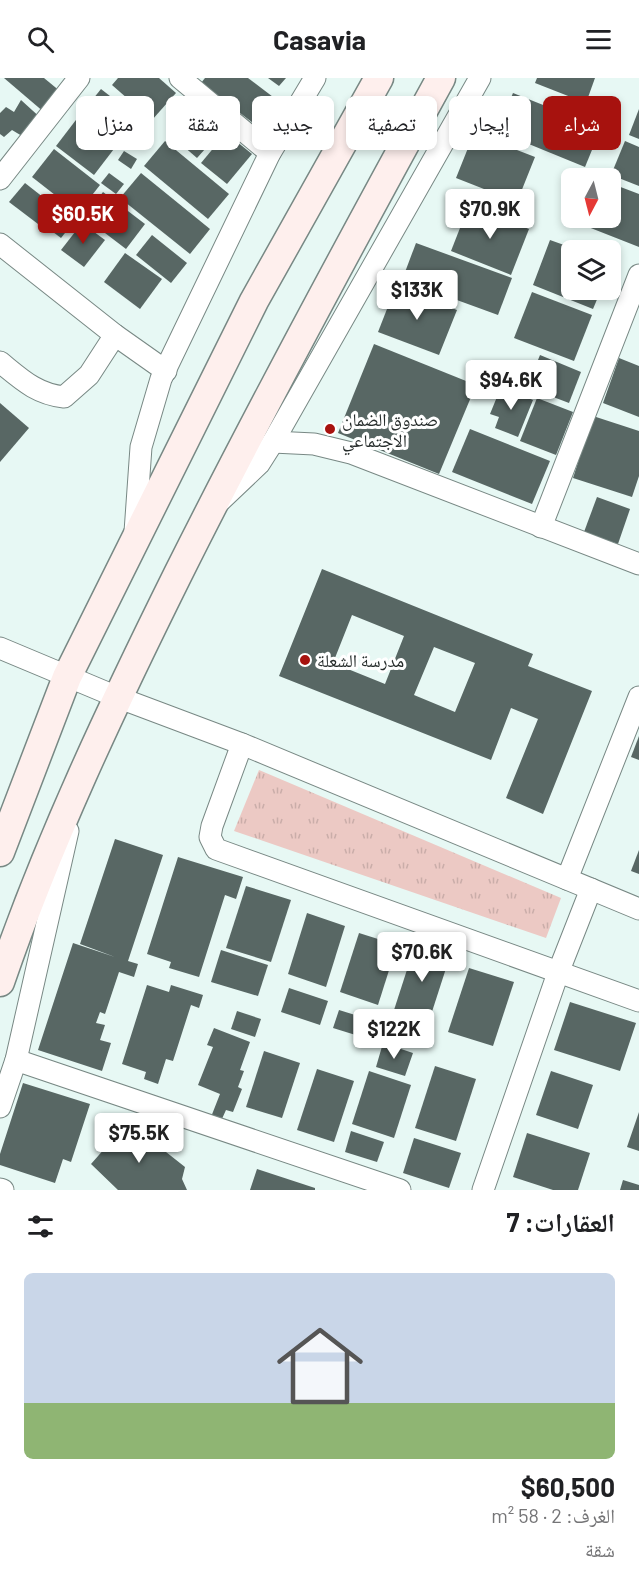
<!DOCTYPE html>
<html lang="ar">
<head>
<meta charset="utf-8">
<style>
  body { margin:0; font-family:Barlow,"Noto Naskh Arabic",sans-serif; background:#f6f6f6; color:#202124; direction:rtl; height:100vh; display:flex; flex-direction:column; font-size:22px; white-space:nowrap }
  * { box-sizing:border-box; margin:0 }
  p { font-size:20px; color:#757577 }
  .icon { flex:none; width:33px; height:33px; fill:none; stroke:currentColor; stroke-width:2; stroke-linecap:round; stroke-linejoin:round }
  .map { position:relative; height:1112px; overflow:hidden; direction:ltr }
  .details { display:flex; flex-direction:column; background:#fff; flex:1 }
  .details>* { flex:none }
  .banner { position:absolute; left:18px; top:18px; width:603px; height:54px; direction:rtl; display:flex; gap:12px }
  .needle { width:39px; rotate:187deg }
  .controls { position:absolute; left:561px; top:90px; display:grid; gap:12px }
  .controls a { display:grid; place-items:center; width:60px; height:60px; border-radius:9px; background:#fff; box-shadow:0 3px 9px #0003; font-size:30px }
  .price { position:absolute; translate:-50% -51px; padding:0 14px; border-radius:6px; background:#fff; color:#222; font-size:20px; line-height:39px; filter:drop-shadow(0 2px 3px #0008) }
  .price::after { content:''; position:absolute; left:50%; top:36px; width:18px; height:14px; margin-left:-9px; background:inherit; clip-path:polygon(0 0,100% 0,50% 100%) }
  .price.selected { background:#a7120e; color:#fff }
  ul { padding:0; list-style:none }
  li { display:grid; align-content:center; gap:12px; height:318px; padding:0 24px }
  li span { display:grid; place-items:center; height:186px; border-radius:9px; color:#555 }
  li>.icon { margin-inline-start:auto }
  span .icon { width:108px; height:108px; fill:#fffc; stroke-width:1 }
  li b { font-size:26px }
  h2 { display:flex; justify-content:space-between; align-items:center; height:72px; padding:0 24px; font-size:26px }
  .pill { padding:0 21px; border-radius:9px; background:#fff; box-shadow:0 3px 9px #0003; font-size:21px; line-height:54px }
  .pill.selected { background:#a7120e; color:#fff }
  header { display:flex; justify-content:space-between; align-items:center; height:78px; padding:0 24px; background:#fff; font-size:27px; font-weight:700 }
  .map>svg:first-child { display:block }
  .park { fill:url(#park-tufts) }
  .building { fill:#586764; fill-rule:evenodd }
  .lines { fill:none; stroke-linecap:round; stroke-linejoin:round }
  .street-casing { stroke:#788884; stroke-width:23 }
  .secondary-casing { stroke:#788884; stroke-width:31 }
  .street { stroke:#fff; stroke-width:21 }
  .secondary { stroke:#feefed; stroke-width:28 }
  .poi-dot { fill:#a7120e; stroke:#fff; stroke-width:2 }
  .labels { text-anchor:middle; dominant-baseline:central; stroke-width:6; stroke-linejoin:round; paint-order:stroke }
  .poi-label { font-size:18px; fill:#262c2b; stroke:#fff; text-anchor:start }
</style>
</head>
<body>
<header><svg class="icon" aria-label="menu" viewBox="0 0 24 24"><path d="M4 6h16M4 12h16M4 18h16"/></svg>Casavia<svg class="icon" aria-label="search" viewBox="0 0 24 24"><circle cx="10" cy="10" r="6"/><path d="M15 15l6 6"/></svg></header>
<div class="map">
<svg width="639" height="1112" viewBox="0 0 639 1112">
  <defs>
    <pattern id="park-tufts" width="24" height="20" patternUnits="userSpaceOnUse" patternTransform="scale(1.5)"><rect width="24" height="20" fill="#ecc9c4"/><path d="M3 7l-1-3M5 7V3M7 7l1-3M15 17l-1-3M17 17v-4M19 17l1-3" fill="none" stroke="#caada9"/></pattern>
  </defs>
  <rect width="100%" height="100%" fill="#e7f8f4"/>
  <polygon class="park" points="259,692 561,820 546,860 234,753"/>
  <g class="building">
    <polygon points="4,0 44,0 61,14 45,35"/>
    <polygon points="118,0 159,0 176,15 152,42 112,7"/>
    <polygon points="205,0 248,0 277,22 257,48 201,5"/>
    <polygon points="268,0 286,0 279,8"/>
    <polygon points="537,0 595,0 586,25 535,5"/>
    <polygon points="101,11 124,29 100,52 81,36"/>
    <polygon points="513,15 601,50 585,89 497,53"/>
    <polygon points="21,22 43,42 27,61 12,52 4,59 0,56 0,35 6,29 14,34"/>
    <polygon points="192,26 222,52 197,80 168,55"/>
    <polygon points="128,31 141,42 121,66 108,56"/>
    <polygon points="639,31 639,61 629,57"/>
    <polygon points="79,38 117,67 94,97 56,68"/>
    <polygon points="226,55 252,76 227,106 201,85"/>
    <polygon points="474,55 535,79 517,124 456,100"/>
    <polygon points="165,63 229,116 208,141 144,88"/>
    <polygon points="625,63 639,69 639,108 611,97"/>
    <polygon points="54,71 100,107 78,135 32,99"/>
    <polygon points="124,73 137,81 131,91 118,82"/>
    <polygon points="109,95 124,106 116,116 101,105"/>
    <polygon points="141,95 210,151 190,176 120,120"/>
    <polygon points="25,105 53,127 38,146 9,124"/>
    <polygon points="610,105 639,116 639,169 578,145 580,140 610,140"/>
    <polygon points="103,114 145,146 126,171 84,139"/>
    <polygon points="469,127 529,151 511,197 451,173"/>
    <polygon points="61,128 77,140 61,160 45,148"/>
    <polygon points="82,145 105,162 84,189 61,172"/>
    <polygon points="152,157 187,185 171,205 136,177"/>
    <polygon points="550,162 578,172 572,172 572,212 601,212 593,231 533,207"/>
    <polygon points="416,165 512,200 498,237 402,202"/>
    <polygon points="125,175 162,201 140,231 104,204"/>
    <polygon points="396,208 457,232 439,277 378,254"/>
    <polygon points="532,214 592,237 574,283 514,260"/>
    <polygon points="374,266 476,307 439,396 338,355"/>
    <polygon points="540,277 581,294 569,325 527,309"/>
    <polygon points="619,280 639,288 639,339 603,325"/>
    <polygon points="501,309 533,322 518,359 495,350 499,339 490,336"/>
    <polygon points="537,320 573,334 556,377 520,363"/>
    <polygon points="0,325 29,350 0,384"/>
    <polygon points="593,338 639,353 639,398 632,419 573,400"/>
    <polygon points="470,351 550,383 532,426 452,394"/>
    <polygon points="597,419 630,431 618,466 584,454"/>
    <path d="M 322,491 L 533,576 L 528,588 L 592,613 L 543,736 L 506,720 L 538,641 L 511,630 L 491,682 L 279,598 ZM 352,537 L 404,558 L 385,606 L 333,585 ZM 434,569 L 475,585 L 455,634 L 414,617 Z"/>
    <polygon points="639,658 639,682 631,679"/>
    <polygon points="115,761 163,777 128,883 138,886 134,899 119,894 105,936 100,934 96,945 105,947 100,962 111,965 102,993 38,972 73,865 115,879 80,866"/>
    <polygon points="639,772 639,796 631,793"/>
    <polygon points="178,779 243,799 236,821 225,817 199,899 169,890 171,884 147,876"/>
    <polygon points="246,808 291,822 271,884 226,870"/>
    <polygon points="307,835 345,848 326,909 288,896"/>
    <polygon points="359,855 397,867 378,927 340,914"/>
    <polygon points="415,867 450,878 429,943 394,932"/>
    <polygon points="221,872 268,887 258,918 211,904"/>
    <polygon points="469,890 514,904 493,968 448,954"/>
    <polygon points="147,907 169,914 171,907 203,917 199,930 191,927 173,983 166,981 158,1006 144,1001 146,994 122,986"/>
    <polygon points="289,910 328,923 320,947 281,934"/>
    <polygon points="570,924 636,945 620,993 554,972"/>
    <polygon points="339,932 381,945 375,963 333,950"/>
    <polygon points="237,933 261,941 255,959 231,951"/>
    <polygon points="214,950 250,964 240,992 244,993 238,1009 242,1011 233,1034 226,1032 221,1043 211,1039 220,1016 198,1007 213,969 207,967"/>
    <polygon points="383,965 413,975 405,998 376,989"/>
    <polygon points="264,973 300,985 282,1040 246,1029"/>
    <polygon points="435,988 476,1001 456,1063 415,1050"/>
    <polygon points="317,991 354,1003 334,1064 297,1052"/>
    <polygon points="369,993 411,1007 394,1060 352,1046"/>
    <polygon points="551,993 593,1007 578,1051 536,1037"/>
    <polygon points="23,1005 90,1026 71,1084 63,1081 55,1105 0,1087 0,1076"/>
    <polygon points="639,1034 639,1073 627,1069"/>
    <polygon points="128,1044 185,1089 182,1101 187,1112 118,1112 91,1086"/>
    <polygon points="351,1053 384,1064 377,1084 345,1074"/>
    <polygon points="527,1055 590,1075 578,1112 553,1112 513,1099"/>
    <polygon points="414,1060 461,1075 449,1110 403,1095"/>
    <polygon points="257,1091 315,1110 315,1112 250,1112"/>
    <polygon points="623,1102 639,1107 639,1112 620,1112"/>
  </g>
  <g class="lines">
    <defs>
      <g id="street">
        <polyline points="180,0 270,75"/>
        <polyline points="0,101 79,0"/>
        <polyline points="0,166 115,257 166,293"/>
        <path d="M 0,284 C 21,301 36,316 64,319 L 89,297 L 115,257"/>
        <polyline points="273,364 314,366 351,375 639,486"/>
        <polyline points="219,424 259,386 273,364 480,0"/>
        <polyline points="541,449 639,197"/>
        <polyline points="135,454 141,369 161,301 270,75 315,0"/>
        <polyline points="0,570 117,619 242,666 639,831"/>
        <polyline points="242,666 212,748 210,759 216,771 639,923"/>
        <polyline points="567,801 639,619"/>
        <polyline points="16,982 400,1112"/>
        <polyline points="0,1029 16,982 68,753"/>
        <polyline points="0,1111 3,1112"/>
        <polyline points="483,1112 558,895 591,811"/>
      </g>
      <g id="secondary">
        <polyline points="0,774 67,599 254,223 379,0"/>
        <path d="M 0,904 C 48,764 112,629 178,496 C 262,328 351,164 441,0"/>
      </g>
    </defs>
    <use href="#street" class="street-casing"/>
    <use href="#secondary" class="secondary-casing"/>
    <use href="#street" class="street"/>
    <use href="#secondary" class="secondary"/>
  </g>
  <g class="poi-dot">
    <circle cx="330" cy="351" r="6"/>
    <circle cx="305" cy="582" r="6"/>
  </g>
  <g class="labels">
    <g class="poi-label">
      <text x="342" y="341">صندوق الضمان<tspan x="342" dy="21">الاجتماعي</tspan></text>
      <text x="317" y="582">مدرسة الشعلة</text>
    </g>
  </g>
</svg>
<div class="controls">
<a><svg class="needle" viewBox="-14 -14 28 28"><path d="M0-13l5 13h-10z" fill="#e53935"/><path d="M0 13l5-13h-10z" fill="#757577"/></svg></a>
<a><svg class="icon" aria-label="layers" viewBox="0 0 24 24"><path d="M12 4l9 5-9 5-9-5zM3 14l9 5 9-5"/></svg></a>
</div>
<b class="price" style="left:490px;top:162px">$70.9K</b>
<b class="price selected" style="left:83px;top:167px">$60.5K</b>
<b class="price" style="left:417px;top:243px">$133K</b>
<b class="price" style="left:511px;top:333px">$94.6K</b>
<b class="price" style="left:422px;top:905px">$70.6K</b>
<b class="price" style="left:394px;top:982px">$122K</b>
<b class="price" style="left:139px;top:1086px">$75.5K</b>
<div class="banner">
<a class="pill selected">شراء</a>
<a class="pill">إيجار</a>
<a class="pill">تصفية</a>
<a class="pill">جديد</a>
<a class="pill">شقة</a>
<a class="pill">منزل</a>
</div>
</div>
<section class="details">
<h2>العقارات: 7<svg class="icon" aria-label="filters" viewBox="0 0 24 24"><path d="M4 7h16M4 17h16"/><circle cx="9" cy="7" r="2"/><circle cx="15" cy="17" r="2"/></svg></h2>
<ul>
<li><span style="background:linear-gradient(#c9d6e8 70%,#8fb573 0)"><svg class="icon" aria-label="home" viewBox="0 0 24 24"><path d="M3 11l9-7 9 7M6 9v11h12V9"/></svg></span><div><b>$60,500</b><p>الغرف: 2 · 58 m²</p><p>شقة</p></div></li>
</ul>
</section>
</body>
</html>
